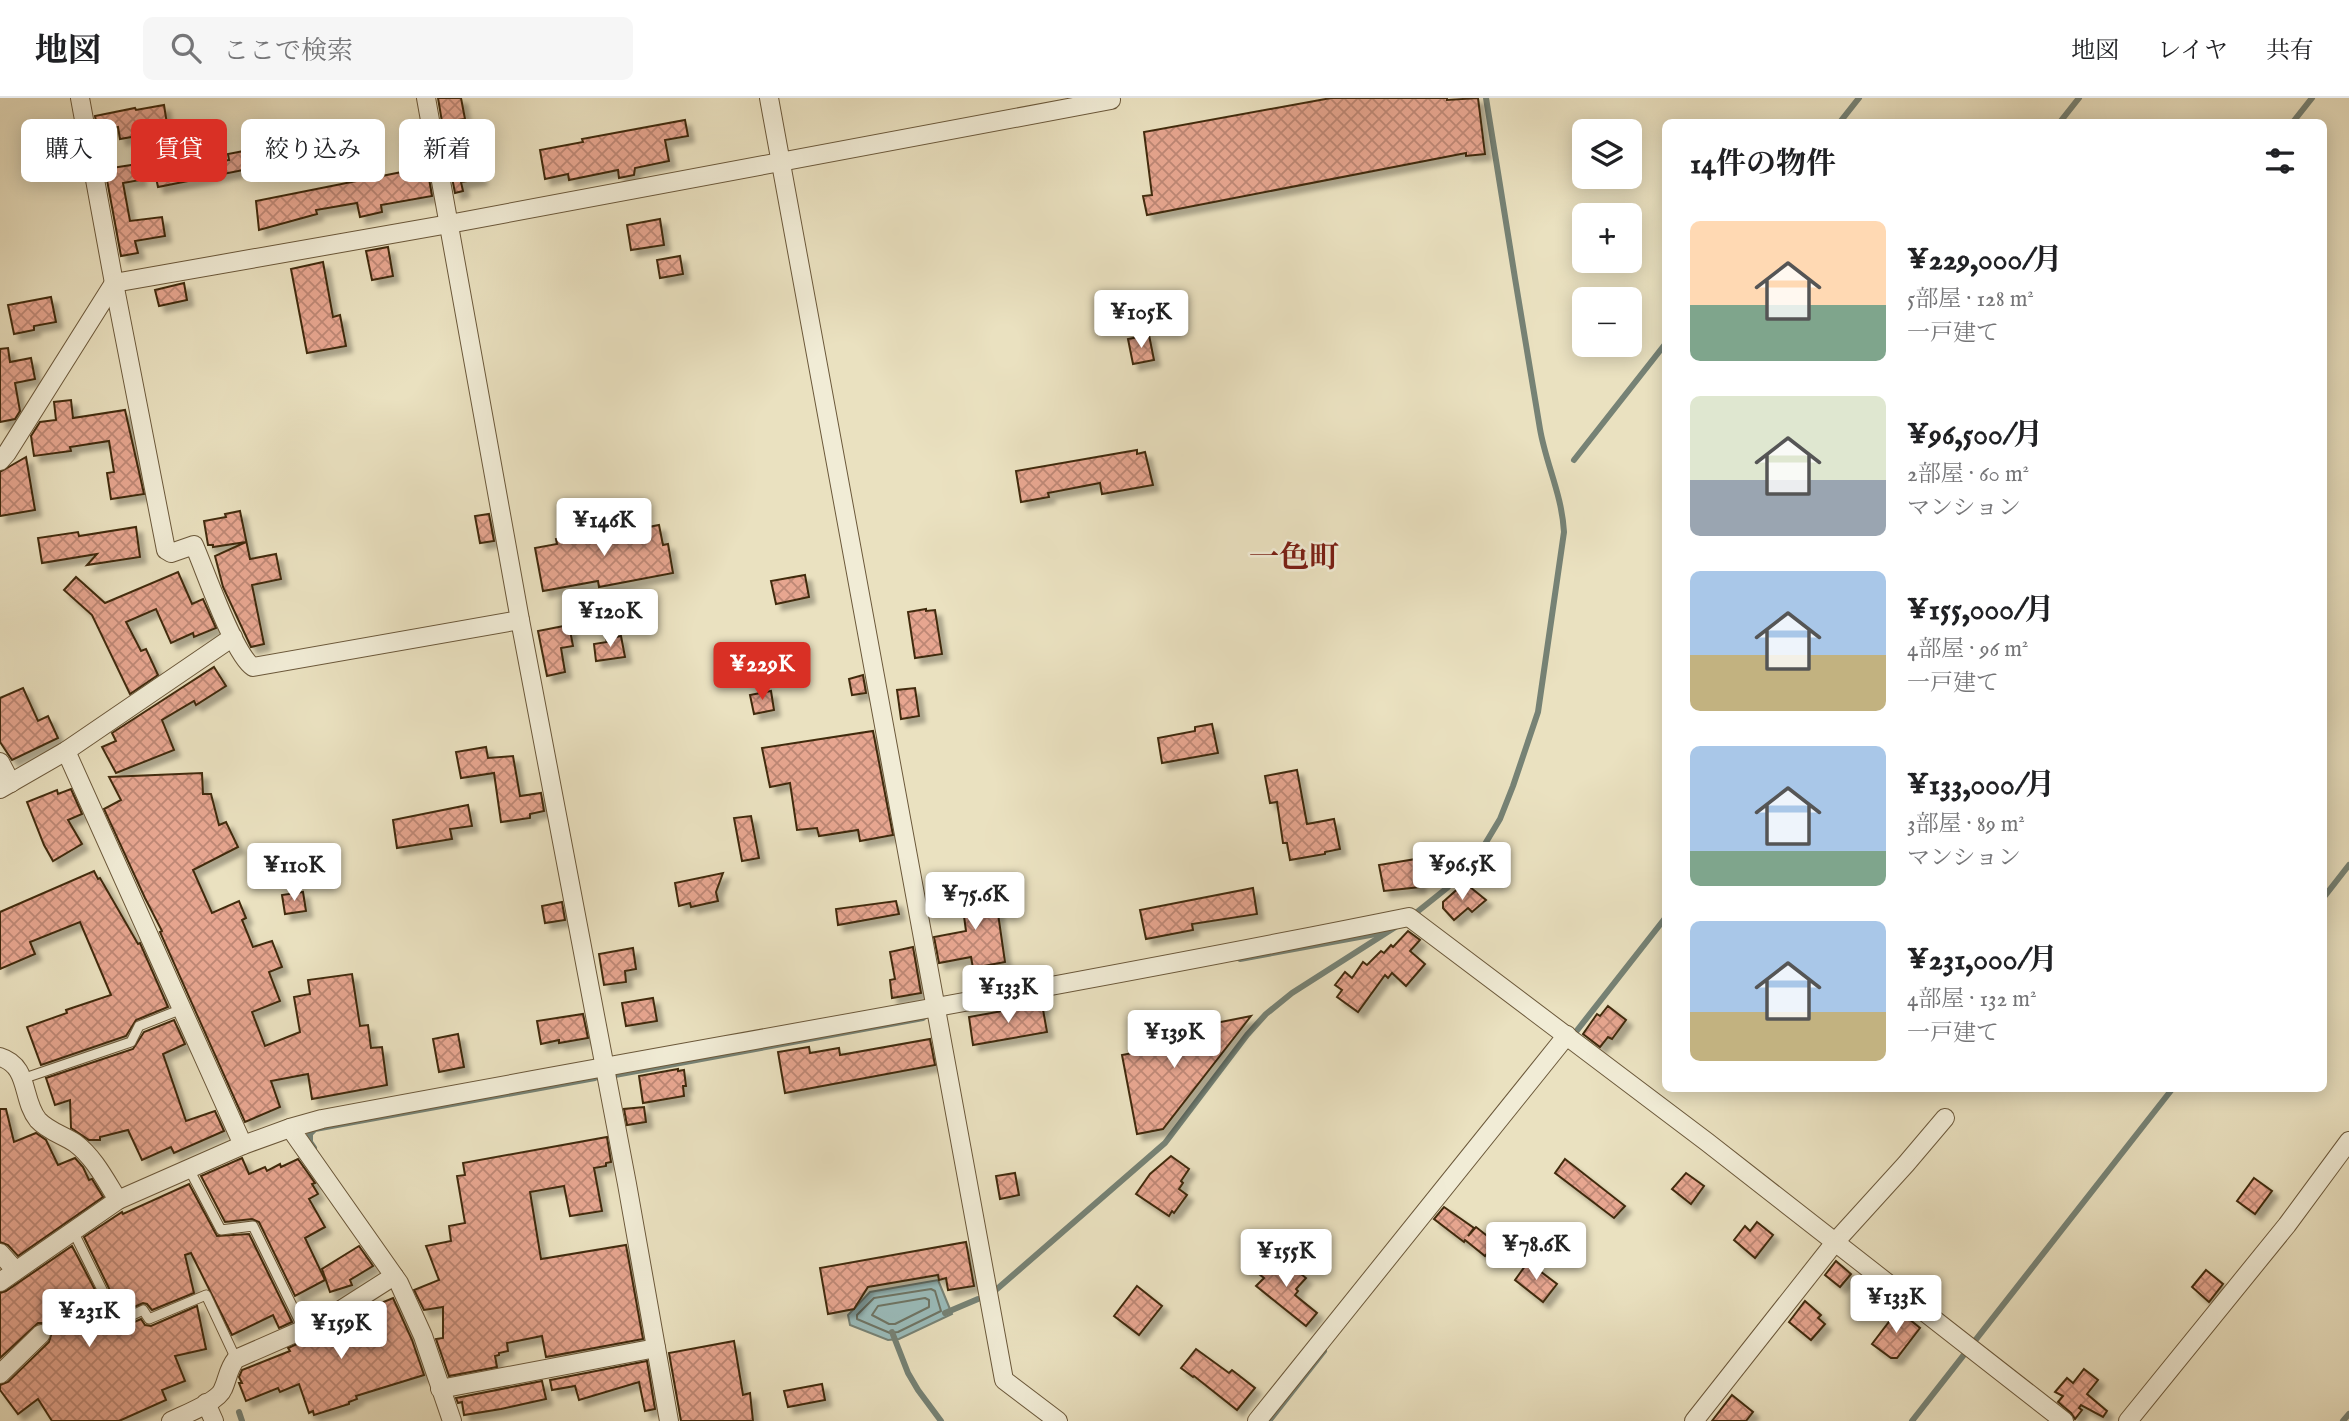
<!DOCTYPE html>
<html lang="ja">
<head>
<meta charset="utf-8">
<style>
  body { margin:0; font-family:"IM FELL English","Noto Serif JP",serif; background:#f6f6f6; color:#202124; height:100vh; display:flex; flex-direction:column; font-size:26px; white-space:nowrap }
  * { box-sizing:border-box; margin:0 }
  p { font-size:23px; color:#757577 }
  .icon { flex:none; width:38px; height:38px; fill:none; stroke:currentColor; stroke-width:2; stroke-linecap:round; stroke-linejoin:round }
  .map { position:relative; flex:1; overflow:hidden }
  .sheet { position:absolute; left:1662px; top:21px; width:665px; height:973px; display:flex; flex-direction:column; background:#fff; border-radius:10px; box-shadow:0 4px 18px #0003 }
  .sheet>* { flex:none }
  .top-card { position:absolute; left:21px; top:21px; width:665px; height:63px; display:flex; gap:14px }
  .tools { position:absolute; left:1572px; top:21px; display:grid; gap:14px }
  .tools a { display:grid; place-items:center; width:70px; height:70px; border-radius:10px; background:#fff; box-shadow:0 4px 18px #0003; font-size:35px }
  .price { position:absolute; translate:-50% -60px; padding:0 16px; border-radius:7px; background:#fff; color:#222; font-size:23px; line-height:46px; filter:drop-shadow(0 2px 4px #0008) }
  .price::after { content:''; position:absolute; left:50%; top:42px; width:21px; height:16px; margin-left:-10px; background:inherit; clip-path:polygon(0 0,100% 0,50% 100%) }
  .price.selected { background:#d93025; color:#fff }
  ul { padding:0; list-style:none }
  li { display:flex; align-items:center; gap:21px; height:175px; padding:0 28px }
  li span { display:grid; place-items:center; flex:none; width:196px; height:140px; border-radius:10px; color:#555 }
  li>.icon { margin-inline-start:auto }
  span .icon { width:84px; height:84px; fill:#fffc; stroke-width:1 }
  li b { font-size:30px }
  h2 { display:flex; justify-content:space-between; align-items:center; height:84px; padding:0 28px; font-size:30px }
  .pill { padding:0 24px; border-radius:10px; background:#fff; box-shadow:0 4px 18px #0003; font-size:24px; line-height:63px }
  .pill.selected { background:#d93025; color:#fff }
  header { display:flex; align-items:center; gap:42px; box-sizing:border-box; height:98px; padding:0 35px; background:#fff; border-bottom:2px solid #e0e0e0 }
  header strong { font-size:33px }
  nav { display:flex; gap:38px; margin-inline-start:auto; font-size:24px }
  .search { width:490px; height:63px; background:#f6f6f6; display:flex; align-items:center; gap:18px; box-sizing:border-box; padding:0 24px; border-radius:10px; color:#757577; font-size:26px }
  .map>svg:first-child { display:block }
  .water { fill:#9abcbb; stroke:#768275; stroke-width:2 }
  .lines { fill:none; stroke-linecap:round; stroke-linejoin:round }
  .shore { stroke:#6e7464; stroke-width:2 }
  .stream { stroke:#768275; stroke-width:6 }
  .building { fill:url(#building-cross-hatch); stroke:#412b0d; stroke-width:2; filter:url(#shadow) }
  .service-casing { stroke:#6b583a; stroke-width:11 }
  .minor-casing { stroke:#6b583a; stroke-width:20 }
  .service { stroke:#f1ecd6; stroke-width:9 }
  .minor { stroke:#f1ecd6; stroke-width:18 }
  .labels { text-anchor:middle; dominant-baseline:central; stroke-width:5; stroke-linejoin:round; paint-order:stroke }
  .quarter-label { font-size:30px; font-weight:bold; fill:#7a1f14; stroke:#f1ecd6 }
</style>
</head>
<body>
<header>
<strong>地図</strong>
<div class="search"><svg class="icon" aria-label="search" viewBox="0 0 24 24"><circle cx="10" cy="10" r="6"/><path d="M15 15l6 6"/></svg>ここで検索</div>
<nav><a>地図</a><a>レイヤ</a><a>共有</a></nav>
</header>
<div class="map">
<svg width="2349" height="1323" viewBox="0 0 2349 1323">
  <defs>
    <pattern id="building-cross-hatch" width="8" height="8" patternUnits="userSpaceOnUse" patternTransform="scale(1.75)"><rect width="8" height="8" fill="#e7a690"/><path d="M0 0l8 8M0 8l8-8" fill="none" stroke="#bd8774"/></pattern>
    <filter id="shadow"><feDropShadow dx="6" dy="6" stdDeviation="2" flood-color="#0004"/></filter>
  </defs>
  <rect width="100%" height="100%" fill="#eae1c0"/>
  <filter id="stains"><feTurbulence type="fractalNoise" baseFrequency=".00286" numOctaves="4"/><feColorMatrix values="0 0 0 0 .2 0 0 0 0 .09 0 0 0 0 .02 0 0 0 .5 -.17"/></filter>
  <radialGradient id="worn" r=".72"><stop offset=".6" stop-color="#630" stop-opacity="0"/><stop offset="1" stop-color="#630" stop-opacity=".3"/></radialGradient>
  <polygon class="water" points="938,1182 952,1216 899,1241 888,1242 850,1227 848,1217 870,1194"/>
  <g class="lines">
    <g class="shore">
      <polygon points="931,1191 935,1193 941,1213 898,1234 890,1235 857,1221 857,1217 874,1200"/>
      <polygon points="925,1200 929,1202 929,1209 895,1226 889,1226 872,1217 878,1208"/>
    </g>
    <g class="stream">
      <polyline points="1840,24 1859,0"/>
      <polyline points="2060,24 2079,0"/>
      <polyline points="2293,24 2312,0"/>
      <polyline points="1574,362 1666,245"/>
      <polyline points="2324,799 2349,767"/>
      <path d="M 1417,814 L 1447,790 L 1485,746 L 1500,721 L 1513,688 L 1538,614 L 1564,434 C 1562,397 1546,366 1540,331 C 1521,221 1504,110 1486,0"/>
      <polyline points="1240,861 1381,835"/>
      <polyline points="1575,935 1666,819"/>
      <polyline points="615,977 923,920"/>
      <polyline points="314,1050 310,1044 310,1036 315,1031 595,980"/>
      <polyline points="997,1191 1165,1045 1247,937 1266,916 1292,895 1397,828"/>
      <polyline points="945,1215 978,1201"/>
      <polyline points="892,1234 908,1275 918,1292 941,1323"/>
      <polyline points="239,1314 242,1323"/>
      <polyline points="1269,1323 1324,1253"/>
      <polyline points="1912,1323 2173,990"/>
      <polyline points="2343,1323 2349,1316"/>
    </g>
  </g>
  <g class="building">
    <polygon points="438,0 461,0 465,21 442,24"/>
    <polygon points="1331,0 1447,0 1447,2 1478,0 1485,56 1466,58 1466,55 1147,117 1143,98 1152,97 1144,34"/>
    <polygon points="164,7 167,26 148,29 149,36 120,41 118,29 98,33 95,18 135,10 136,12"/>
    <polygon points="685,22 688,38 665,42 669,63 635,70 634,77 619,80 618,72 569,82 568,76 545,81 540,52 583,44 582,41"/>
    <polygon points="67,28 72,53 55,56 54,52 35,55 32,34"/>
    <polygon points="254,51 258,69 158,89 153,66 190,59 191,66 229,62 228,56"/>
    <polygon points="477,59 481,81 461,84 463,93 455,95 449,64"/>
    <polygon points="138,66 140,82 123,85 130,123 162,119 165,138 135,143 138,155 121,158 105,71"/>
    <polygon points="427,69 432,98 381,107 382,114 360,119 357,105 316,112 317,116 259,132 256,103"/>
    <polygon points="660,121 664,147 631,152 627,127"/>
    <polygon points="388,149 393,178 372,182 366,153"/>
    <polygon points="680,158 683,176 660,180 657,162"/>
    <polygon points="323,164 333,219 340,217 346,248 307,255 291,171"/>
    <polygon points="184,185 187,202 159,208 155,192"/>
    <polygon points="51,199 56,224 34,228 34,232 14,236 8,207"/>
    <polygon points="1149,237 1154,262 1133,266 1128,241"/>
    <polygon points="8,250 10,264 31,260 35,281 15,285 20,313 15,321 0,324 0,251"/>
    <polygon points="71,302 73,320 125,312 144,396 111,401 107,375 114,374 109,343 70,349 71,353 34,358 31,338 40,324 56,322 54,304"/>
    <polygon points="1137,352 1137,356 1145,354 1153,387 1102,396 1100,385 1048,395 1049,399 1021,404 1016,373"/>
    <polygon points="26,359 35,412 0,418 0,374"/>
    <polygon points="240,413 250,461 276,456 281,481 252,487 264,546 251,549 223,489 215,458 246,444 213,449 213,447 208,447 204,423 226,419 225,416"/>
    <polygon points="489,416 494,443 480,445 475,418"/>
    <polygon points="637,427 638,431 659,427 663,447 668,446 673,475 599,489 598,483 543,493 535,450 557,446 556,441"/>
    <polygon points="136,429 140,459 87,467 97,456 42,465 38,440 78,434 79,438"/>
    <polygon points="178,474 192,506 203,501 216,530 194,539 193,535 171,545 156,511 126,524 141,553 146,551 158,577 130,596 92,517 64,492 76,479 105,505"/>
    <polygon points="805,477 809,499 776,506 771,483"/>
    <polygon points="926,511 926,513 935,512 942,556 915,560 908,514"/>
    <polygon points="569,527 573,548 561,550 565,574 547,578 538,533"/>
    <polygon points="621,538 625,559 596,563 594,546 607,544 606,541"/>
    <polygon points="214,569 226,588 196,607 194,603 162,622 174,652 116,675 102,649 116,643 112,635"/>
    <polygon points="863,577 866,595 852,597 849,581"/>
    <polygon points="23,590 38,623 48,618 58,640 12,662 0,644 0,600"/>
    <polygon points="915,590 919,618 901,621 897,592"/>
    <polygon points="771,593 774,612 754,616 750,597"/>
    <polygon points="1212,626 1218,655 1162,665 1158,640 1195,633 1195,629"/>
    <polygon points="873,633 893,737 860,743 858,732 819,738 817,730 797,732 790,685 770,689 762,650"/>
    <polygon points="486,649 488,660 513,658 520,698 541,695 544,713 530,716 530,720 501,724 494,675 461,680 456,654"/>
    <polygon points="1297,672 1307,726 1334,721 1340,751 1325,754 1325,756 1290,762 1287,745 1283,745 1277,704 1270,705 1265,678"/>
    <polygon points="202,675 203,696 211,696 219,727 226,724 238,749 193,772 212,815 239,803 246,820 242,822 253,849 272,843 282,869 269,874 280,903 252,914 265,948 300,934 294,899 310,896 308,882 352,876 360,928 368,927 371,950 382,949 387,987 312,1001 308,976 271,983 280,1009 245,1024 160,834 162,833 145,800 104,711 121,702 109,679"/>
    <polygon points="71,691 82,716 68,722 82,746 53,763 44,747 27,704 57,692 58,696"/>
    <polygon points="468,707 472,728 450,731 452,741 397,750 393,722"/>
    <polygon points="751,718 759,760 742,763 734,720"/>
    <polygon points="1416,761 1420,789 1384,793 1379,767"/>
    <polygon points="94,773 98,781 100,780 138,846 140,845 168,909 136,922 126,938 41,967 27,929 67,915 66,912 111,897 80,824 30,844 35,856 0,871 0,814"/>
    <polygon points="723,775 716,794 718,803 691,809 690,805 679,808 675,785"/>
    <polygon points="1462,787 1466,792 1470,789 1486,802 1472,814 1468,810 1454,822 1443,810 1443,804"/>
    <polygon points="994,788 1005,864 973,870 971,859 939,865 934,839 966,833 961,796 971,794 971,791"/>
    <polygon points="1253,790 1257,816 1192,826 1193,832 1146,841 1140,812"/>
    <polygon points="303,794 306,813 285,816 282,797"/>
    <polygon points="896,803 899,816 838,827 836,811"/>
    <polygon points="562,804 565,822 545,825 542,808"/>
    <polygon points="1408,833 1420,842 1410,853 1425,866 1406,888 1392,875 1388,880 1385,877 1358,914 1337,899 1342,892 1335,887 1345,874 1352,880 1363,864 1367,867 1381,853 1384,855 1391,847 1393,849"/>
    <polygon points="913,849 921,895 892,900 890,882 895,881 890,854"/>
    <polygon points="633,850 636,871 625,873 626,884 604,887 599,856"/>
    <polygon points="653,900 657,923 626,928 622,905"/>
    <polygon points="1042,906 1047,934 973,947 969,919"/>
    <polygon points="1608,908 1626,922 1612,941 1608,939 1600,949 1583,936 1597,916 1600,918"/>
    <polygon points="583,916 588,940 559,945 559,942 541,946 537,923"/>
    <polygon points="1251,918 1163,1031 1137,1036 1122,957 1153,951 1150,938"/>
    <polygon points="174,922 185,946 163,956 186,1023 215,1013 224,1033 174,1055 171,1049 142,1062 128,1032 100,1039 100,1042 89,1042 71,1030 70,1002 55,1007 46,980 133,951 144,934"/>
    <polygon points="458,936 464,969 439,974 433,941"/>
    <polygon points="930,941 935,967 785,995 778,954 809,949 810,955 839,950 840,957"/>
    <polygon points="678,971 678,973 684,972 686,988 683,988 684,998 643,1005 639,978"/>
    <polygon points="644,1009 646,1024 627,1027 624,1011"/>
    <polygon points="0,1011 6,1011 14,1044 36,1035 46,1042 58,1067 75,1060 83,1069 89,1082 92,1081 103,1099 18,1158 8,1147 0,1144"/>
    <polygon points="607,1039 611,1064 606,1065 606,1068 594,1070 602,1113 570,1118 564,1088 530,1094 541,1161 626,1147 643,1241 546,1259 542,1238 507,1245 508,1253 499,1255 499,1257 495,1258 497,1269 449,1278 436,1241 443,1240 443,1209 424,1212 414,1192 439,1182 426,1148 451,1143 449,1128 465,1125 457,1078 465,1077 463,1065"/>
    <polygon points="1171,1058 1189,1071 1181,1083 1183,1085 1179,1091 1187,1097 1174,1115 1172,1113 1169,1118 1136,1096 1150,1076"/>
    <polygon points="242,1060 249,1076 265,1069 267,1073 280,1066 281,1069 298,1061 315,1085 312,1086 318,1096 309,1101 325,1129 305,1140 325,1182 295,1198 259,1124 252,1121 225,1124 201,1078"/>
    <polygon points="1565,1061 1625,1108 1614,1120 1555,1075"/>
    <polygon points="1015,1075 1019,1097 1000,1101 996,1078"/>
    <polygon points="1686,1075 1704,1088 1691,1106 1672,1091"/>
    <polygon points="2254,1080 2272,1093 2255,1116 2237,1103"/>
    <polygon points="189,1086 217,1138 249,1136 292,1224 279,1230 273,1217 232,1237 191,1155 185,1157 194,1195 152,1212 147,1206 143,1205 121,1215 84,1139 122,1114 123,1116"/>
    <polygon points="1444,1109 1474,1130 1468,1138 1476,1129 1496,1145 1485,1158 1465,1142 1464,1144 1434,1121"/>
    <polygon points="1757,1124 1773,1137 1755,1160 1734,1142 1745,1128 1750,1133"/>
    <polygon points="966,1144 974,1188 948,1192 946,1180 939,1182 938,1177 868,1189 854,1211 828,1216 820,1170"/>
    <polygon points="72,1148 115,1230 121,1230 141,1221 145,1227 151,1228 197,1208 206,1251 175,1258 185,1283 162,1292 166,1302 119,1323 52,1323 38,1301 18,1316 0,1292 0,1287 8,1284 49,1244 52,1234 45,1225 38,1225 0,1260 0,1195 6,1193"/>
    <polygon points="359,1148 373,1168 350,1182 352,1187 330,1194 322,1171"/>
    <polygon points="1280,1159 1306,1180 1296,1191 1298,1193 1295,1197 1317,1215 1306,1228 1256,1188 1264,1180 1259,1176 1269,1164 1273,1168"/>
    <polygon points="1836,1163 1851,1176 1840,1189 1825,1177"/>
    <polygon points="1528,1164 1557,1186 1543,1204 1515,1182"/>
    <polygon points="2206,1172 2223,1186 2209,1204 2192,1189"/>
    <polygon points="1137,1188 1162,1208 1139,1237 1114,1218"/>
    <polygon points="393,1200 412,1242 424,1277 356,1298 357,1301 349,1304 349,1306 314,1317 313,1313 309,1315 299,1286 280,1294 278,1290 246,1303 239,1285 242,1285 239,1279 242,1272 290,1253 288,1250 353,1221 352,1218 355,1216"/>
    <polygon points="1805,1203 1821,1217 1818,1220 1825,1226 1811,1242 1789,1224"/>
    <polygon points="1898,1212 1920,1230 1897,1260 1891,1260 1872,1246"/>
    <polygon points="734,1243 743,1297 750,1295 753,1323 681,1323 669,1255"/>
    <polygon points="1196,1251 1229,1275 1232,1272 1255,1290 1237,1312 1194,1278 1193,1279 1181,1270"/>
    <polygon points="647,1263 655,1311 645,1313 639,1284 579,1302 575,1288 552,1292 550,1282"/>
    <polygon points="2084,1271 2098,1282 2087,1296 2107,1313 2103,1319 2081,1307 2079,1310 2082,1312 2075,1321 2071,1315 2058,1304 2063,1298 2055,1294 2067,1280 2073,1285"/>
    <polygon points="542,1283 546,1301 501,1311 464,1317 462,1304 458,1305 456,1300"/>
    <polygon points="822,1286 825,1302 788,1309 784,1293"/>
    <polygon points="1732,1297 1753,1314 1746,1323 1712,1323"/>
  </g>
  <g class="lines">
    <defs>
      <g id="service">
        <polyline points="22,981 131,944 139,928 182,911"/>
        <polyline points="189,1071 221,1132 253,1128 304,1232"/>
        <polyline points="73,1133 118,1224 143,1212 149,1221 206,1197 236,1261"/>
      </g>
      <g id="minor">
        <path d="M 80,0 L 114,185 L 166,452 L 171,455 L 194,447 C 205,472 234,557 253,569 L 520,522"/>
        <polyline points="426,0 520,522 627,1086 669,1323"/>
        <polyline points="769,0 1004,1282 1058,1323"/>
        <polyline points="0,363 7,355 114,185 449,126 1111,2"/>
        <polyline points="66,653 243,1047"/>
        <polyline points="0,664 11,685"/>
        <polyline points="0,691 66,653 233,539"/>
        <path d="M 0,959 C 30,968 21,1001 38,1022 C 48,1033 63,1037 75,1045 C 94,1059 106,1083 118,1102"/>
        <polyline points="290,1030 399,1185 423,1238 452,1323"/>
        <polyline points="0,1155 15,1172"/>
        <path d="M 0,1184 L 118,1102 L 243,1047 L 290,1030 L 322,1021 C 684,953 1048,892 1409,819 L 1707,1044 L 2064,1323"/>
        <polyline points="0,1276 41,1236"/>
        <polyline points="440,1291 656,1250"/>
        <polyline points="206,1305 214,1323"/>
        <path d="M 171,1323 C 183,1317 218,1304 223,1291 C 228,1280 228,1271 236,1261 L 325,1222 L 394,1178"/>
        <polyline points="1257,1323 1567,937"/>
        <polyline points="1694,1323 1836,1143 1906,1066 1945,1020"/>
        <polyline points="2128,1323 2287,1127 2349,1043"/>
      </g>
    </defs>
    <use href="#service" class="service-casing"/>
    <use href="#minor" class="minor-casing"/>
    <use href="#service" class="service"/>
    <use href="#minor" class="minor"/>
  </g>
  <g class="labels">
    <g class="quarter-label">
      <text x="1294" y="461">一色町</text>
    </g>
  </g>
  <rect width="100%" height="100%" filter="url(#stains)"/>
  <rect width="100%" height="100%" fill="url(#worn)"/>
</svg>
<div class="tools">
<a><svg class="icon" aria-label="layers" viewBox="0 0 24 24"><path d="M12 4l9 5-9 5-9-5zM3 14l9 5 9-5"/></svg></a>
<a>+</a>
<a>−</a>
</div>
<b class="price" style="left:1141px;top:252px">¥105K</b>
<b class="price" style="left:604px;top:460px">¥146K</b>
<b class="price" style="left:610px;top:551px">¥120K</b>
<b class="price selected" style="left:762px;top:604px">¥229K</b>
<b class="price" style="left:1462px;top:804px">¥96.5K</b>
<b class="price" style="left:294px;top:805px">¥110K</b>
<b class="price" style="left:975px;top:834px">¥75.6K</b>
<b class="price" style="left:1008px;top:927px">¥133K</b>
<b class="price" style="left:1174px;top:972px">¥139K</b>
<b class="price" style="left:1536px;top:1184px">¥78.6K</b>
<b class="price" style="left:1286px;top:1191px">¥155K</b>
<b class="price" style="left:1896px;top:1237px">¥133K</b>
<b class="price" style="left:89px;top:1251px">¥231K</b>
<b class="price" style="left:341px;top:1263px">¥159K</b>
<div class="top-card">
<a class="pill">購入</a>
<a class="pill selected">賃貸</a>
<a class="pill">絞り込み</a>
<a class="pill">新着</a>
</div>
<section class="sheet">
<h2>14件の物件<svg class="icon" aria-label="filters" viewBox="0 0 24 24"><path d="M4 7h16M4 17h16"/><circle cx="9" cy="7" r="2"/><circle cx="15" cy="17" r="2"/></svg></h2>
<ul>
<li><span style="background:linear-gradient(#ffd9b3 60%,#7fa58c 0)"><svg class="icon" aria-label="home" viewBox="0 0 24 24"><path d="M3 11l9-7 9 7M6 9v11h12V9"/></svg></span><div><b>¥229,000/月</b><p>5部屋 · 128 m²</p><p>一戸建て</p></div></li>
<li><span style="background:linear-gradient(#dfe7d0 60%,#9aa5b1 0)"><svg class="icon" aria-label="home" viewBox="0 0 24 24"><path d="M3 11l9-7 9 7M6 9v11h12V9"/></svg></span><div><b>¥96,500/月</b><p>2部屋 · 60 m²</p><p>マンション</p></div></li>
<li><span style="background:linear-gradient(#a9c7e8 60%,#c2b280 0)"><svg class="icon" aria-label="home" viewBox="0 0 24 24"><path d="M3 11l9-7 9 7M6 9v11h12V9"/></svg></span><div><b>¥155,000/月</b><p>4部屋 · 96 m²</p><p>一戸建て</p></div></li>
<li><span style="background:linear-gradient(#a9c7e8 75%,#7fa58c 0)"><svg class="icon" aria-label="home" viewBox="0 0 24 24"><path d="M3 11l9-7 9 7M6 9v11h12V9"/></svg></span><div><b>¥133,000/月</b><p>3部屋 · 89 m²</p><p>マンション</p></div></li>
<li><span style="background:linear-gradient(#a9c7e8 65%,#c2b280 0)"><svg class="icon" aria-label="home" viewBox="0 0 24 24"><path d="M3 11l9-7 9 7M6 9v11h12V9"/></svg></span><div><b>¥231,000/月</b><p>4部屋 · 132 m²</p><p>一戸建て</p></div></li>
</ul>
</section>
</div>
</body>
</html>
